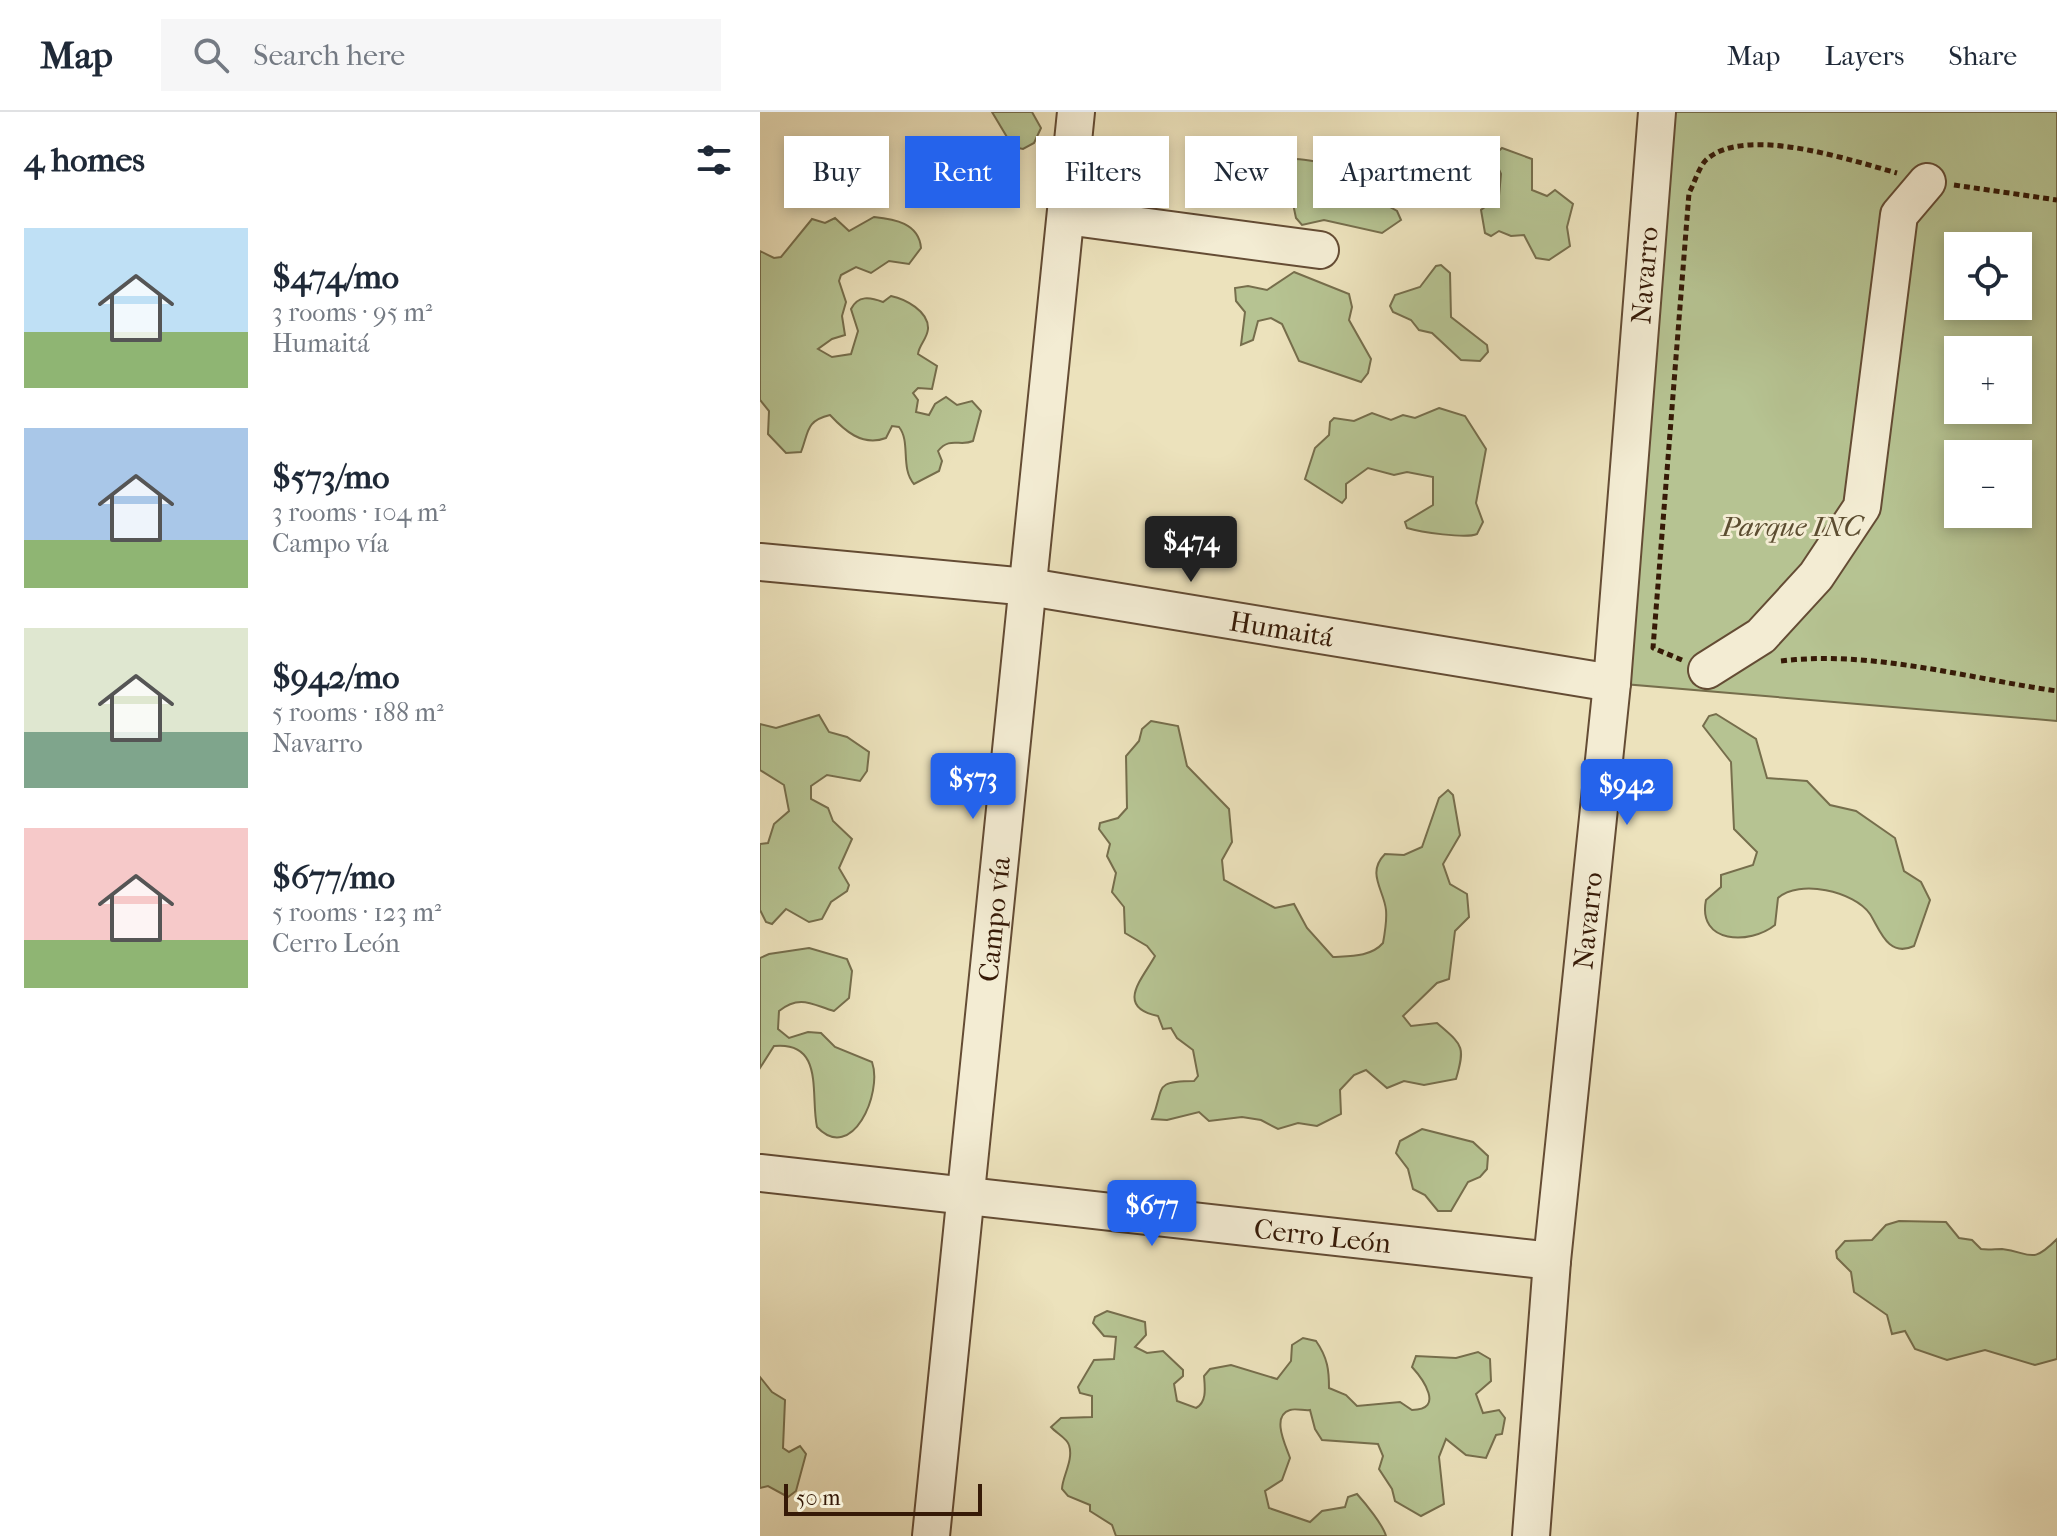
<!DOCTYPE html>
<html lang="en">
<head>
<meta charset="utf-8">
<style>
  body { margin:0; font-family:"IM FELL French Canon",serif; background:#f6f6f7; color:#1f2937; height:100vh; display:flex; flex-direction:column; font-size:30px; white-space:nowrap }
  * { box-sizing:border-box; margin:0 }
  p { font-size:26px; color:#747a83 }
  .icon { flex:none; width:44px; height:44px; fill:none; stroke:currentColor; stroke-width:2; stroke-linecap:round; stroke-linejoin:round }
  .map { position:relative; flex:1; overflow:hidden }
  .side { display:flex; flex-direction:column; background:#fff; width:760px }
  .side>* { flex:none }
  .banner { position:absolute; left:24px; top:24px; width:760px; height:72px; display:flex; gap:16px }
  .controls { position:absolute; left:1184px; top:120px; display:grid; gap:16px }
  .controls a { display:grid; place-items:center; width:88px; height:88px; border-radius:0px; background:#fff; box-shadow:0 4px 12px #0003; font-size:40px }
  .scale { position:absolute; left:24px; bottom:20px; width:198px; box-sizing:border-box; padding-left:8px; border:4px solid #361a07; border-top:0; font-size:22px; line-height:28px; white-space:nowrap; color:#361a07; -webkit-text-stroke:6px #f3ecd3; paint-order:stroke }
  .price { position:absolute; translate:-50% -68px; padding:0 18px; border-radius:8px; background:#2563eb; color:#fff; font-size:26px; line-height:52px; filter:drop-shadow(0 2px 4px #0008) }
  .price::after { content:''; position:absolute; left:50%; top:48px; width:24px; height:18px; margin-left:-12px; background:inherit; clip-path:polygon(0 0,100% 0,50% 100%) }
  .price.on { background:#222; color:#fff }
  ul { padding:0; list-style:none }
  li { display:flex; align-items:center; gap:24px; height:200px; padding:0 24px }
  li span { display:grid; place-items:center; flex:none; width:224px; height:160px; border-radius:0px; color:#555 }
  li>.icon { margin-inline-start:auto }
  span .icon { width:96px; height:96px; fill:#fffc; stroke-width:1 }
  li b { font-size:34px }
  h2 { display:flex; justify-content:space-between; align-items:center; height:96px; padding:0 24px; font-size:34px }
  .pill { padding:0 28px; border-radius:0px; background:#fff; box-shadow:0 4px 12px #0003; font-size:28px; line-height:72px }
  .pill.on { background:#2563eb; color:#fff }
  header { display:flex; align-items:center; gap:48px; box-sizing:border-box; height:112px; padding:0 40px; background:#fff; border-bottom:2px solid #e0e1e3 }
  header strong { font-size:38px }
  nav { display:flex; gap:44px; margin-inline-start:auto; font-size:28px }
  .search { width:560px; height:72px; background:#f6f6f7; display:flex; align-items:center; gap:20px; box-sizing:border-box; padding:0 28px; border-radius:0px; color:#747a83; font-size:30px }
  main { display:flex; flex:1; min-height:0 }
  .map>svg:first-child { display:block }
  .green { fill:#b6c392; stroke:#766e4c; stroke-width:2; fill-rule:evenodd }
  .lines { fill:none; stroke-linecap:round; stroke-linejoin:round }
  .minor-casing { stroke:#644c34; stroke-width:40 }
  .path { stroke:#361a07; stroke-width:5; stroke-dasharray:6 4; stroke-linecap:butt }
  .minor { stroke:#f3ecd3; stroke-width:36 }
  .labels { text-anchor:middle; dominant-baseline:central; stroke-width:6; stroke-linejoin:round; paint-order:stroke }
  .street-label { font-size:28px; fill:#361a07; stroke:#f3ecd3 }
  .park-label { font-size:28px; font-style:italic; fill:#5c4d31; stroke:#f3ecd3 }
</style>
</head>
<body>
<header>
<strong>Map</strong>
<div class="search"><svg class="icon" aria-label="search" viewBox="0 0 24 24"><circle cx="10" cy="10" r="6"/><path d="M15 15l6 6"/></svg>Search here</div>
<nav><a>Map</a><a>Layers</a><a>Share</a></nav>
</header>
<main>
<section class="side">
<h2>4 homes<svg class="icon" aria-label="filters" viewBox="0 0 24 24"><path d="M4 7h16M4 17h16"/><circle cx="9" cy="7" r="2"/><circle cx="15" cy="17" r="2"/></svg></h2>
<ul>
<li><span style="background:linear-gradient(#bfe0f5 65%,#8fb573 0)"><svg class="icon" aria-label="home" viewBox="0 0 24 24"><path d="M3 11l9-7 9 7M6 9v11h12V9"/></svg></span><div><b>$474/mo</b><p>3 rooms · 95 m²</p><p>Humaitá</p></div></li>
<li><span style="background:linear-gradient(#a9c7e8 70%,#8fb573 0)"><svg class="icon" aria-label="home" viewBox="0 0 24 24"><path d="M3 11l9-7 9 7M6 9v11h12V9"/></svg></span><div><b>$573/mo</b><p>3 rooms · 104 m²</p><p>Campo vía</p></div></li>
<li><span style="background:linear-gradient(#dfe7d0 65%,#7fa58c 0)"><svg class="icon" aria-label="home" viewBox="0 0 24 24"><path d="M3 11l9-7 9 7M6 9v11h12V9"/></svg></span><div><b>$942/mo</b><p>5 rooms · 188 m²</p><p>Navarro</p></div></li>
<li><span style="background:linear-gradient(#f6c9c9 70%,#8fb573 0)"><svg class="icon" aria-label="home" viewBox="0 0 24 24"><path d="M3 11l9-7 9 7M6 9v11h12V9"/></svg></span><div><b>$677/mo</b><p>5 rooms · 123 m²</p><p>Cerro León</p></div></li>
</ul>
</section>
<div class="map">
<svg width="1297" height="1424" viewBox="0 0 1297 1424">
  <rect width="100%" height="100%" fill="#ece2bc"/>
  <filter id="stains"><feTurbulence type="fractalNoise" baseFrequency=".0025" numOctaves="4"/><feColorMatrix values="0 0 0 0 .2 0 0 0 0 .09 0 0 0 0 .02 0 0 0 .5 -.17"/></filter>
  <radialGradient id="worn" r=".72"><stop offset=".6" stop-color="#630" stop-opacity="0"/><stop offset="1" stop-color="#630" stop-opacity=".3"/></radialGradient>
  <g class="green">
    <polygon points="232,0 272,0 281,16 274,31 263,37 253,35"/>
    <path d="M 897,0 L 1297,0 L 1297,609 L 852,571 ZM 1198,134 L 1258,134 L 1258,194 L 1198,194 ZM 1198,238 L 1258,238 L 1258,298 L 1198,298 ZM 1198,342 L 1258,342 L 1258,402 L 1198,402 Z"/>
    <path d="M 473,33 L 508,42 L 517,48 C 536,44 557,51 577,52 L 596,65 L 608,64 L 617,54 L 627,54 L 628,78 L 623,91 L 637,99 L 641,108 L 622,121 L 564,108 L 542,113 L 536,106 L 532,87 L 499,80 L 477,71 L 467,39 Z"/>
    <polygon points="742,36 772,47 772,78 787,84 795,78 813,92 807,115 810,134 789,148 776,146 764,123 751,124 739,119 731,124 725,121 721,98 739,84 741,62 733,44"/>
    <path d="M 114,105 C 134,107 159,111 161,136 L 149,152 L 129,149 L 111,161 L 96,155 L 81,163 L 79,169 L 86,190 L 82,204 L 85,223 L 72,227 L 58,237 L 72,245 L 91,242 L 98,219 L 91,197 C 98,183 110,185 123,190 L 131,184 C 145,187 169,199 168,217 C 167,227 159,233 158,242 L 177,254 L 172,277 L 158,276 L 153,281 L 158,288 L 156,300 L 169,303 L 175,292 L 186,285 L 197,293 L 212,289 L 221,299 L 213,329 C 200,335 190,324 178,339 L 182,349 L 179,359 L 154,372 C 140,356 151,330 139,315 L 132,314 L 126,326 C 102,335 84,318 70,303 C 45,309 49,320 41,340 L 26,341 L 8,322 L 9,299 L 0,288 L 0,139 L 14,146 L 21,145 L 52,107 L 65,111 L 75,106 L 89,119 Z"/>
    <polygon points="681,153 690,161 691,205 727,233 728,240 720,249 701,248 672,221 659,218 651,208 633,200 630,194 635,183 660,175 676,154"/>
    <polygon points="534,160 589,182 592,195 589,208 611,247 608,261 601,270 539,249 522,212 511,206 498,209 493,228 481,233 485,200 476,189 475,176 488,174 507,178"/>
    <path d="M 679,296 L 705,304 L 726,337 L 716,391 L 723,410 L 717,422 C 706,427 660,420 647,416 L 645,410 L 673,393 L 673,365 L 647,360 L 634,363 L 608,356 L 586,372 L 586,386 L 582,391 L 545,367 L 555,336 L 569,323 L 570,310 L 574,306 L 594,309 L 612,301 L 631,308 L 643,303 L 655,306 Z"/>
    <path d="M 956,602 L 996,627 L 1007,666 L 1047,669 L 1070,693 L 1096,699 L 1135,726 L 1144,759 L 1161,770 L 1170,788 L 1154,834 C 1128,846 1120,818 1110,802 C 1094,779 1039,767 1018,786 L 1015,813 C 990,833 937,832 946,788 L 961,775 L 961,763 L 993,753 L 997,740 L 974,717 L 971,650 L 943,614 L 949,604 Z"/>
    <polygon points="59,603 69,620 87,625 109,640 107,659 100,669 67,663 51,674 51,687 68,696 73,709 92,727 79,756 89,773 87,779 71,790 62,807 49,810 26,797 12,812 6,810 0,798 0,732 8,731 14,712 29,699 24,673 0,658 0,612 16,616"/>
    <path d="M 391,609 L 418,614 L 427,654 L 469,697 L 472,730 L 462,748 L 464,768 L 515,796 L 534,792 L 547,816 L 573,845 C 590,844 611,845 623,831 C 625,820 627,808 626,798 C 624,778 606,761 625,742 L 644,743 L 662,735 L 679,686 L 688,678 L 693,683 L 700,723 L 683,752 L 690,772 L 707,782 L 709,805 L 695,819 L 689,867 L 677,871 L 643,904 L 651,914 L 677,911 C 702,933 706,933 696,967 L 664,973 L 644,969 L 627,976 L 606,958 L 594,963 L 580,978 L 581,1002 L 557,1014 L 538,1011 L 518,1017 L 501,1008 L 482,1005 L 449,1009 L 439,1000 L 407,1008 L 392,1007 C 405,976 392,969 434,969 L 438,964 L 433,938 L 417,926 L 411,916 L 403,917 L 398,904 C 354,895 383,866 395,844 L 387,834 L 365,821 L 364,795 L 352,780 L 356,761 L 347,744 L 350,732 L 339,717 L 340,711 L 358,706 L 367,696 L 366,644 L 379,629 L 382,617 Z"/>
    <path d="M 49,836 L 87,847 L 92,859 L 89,886 L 74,899 C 53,893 40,882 19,899 L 18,917 L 29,926 L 48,920 L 61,921 L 75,935 L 112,950 C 123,981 92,1052 57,1015 C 50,983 65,929 14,934 L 0,956 L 0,846 L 9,842 Z"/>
    <polygon points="662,1017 713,1030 728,1044 727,1057 720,1065 708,1070 691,1099 678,1099 665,1083 653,1077 648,1057 636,1041 640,1029"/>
    <path d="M 1139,1109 L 1186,1110 L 1199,1126 L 1212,1128 L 1221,1137 C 1228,1138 1235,1137 1242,1137 C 1271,1140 1270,1154 1297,1127 L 1297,1247 L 1275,1253 L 1225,1238 L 1187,1248 L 1155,1237 L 1145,1219 L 1132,1222 L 1127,1203 L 1094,1180 L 1091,1160 L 1077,1146 L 1076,1139 L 1085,1129 L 1112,1128 L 1126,1113 Z"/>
    <path d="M 347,1199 L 385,1210 L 386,1223 L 375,1235 L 387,1241 L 403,1239 L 423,1258 L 423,1264 L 414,1272 L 417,1289 L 436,1296 C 447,1290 445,1276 444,1264 L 450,1257 L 471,1253 L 517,1267 L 531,1249 L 532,1233 L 543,1226 L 556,1229 C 568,1246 569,1259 569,1276 L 586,1283 L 597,1294 L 640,1290 L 652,1298 C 685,1298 663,1267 652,1255 L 656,1244 L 696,1246 L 718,1240 L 730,1247 L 731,1269 L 716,1282 L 723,1301 L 739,1298 L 745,1306 L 742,1322 L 736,1323 L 726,1346 L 706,1343 L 686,1327 L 679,1345 L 684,1392 L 661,1404 L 635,1389 L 632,1377 L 619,1357 L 623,1344 L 618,1332 L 562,1328 L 555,1317 L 550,1298 C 545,1299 535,1296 530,1298 C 510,1304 527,1336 530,1346 L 522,1368 L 505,1379 L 509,1396 L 550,1410 L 562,1399 L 585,1395 L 588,1385 L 597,1382 C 606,1392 623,1413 626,1424 L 356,1424 L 352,1413 L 330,1399 L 330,1393 L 308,1384 L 302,1377 C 302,1365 314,1348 309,1333 C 307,1326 296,1321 291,1315 L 301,1306 L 332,1305 L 332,1284 L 320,1281 L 318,1275 L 334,1248 L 354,1247 L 356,1225 L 344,1224 L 333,1211 L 335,1205 Z"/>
    <polygon points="0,1265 12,1280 25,1288 23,1336 29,1340 40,1334 46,1342 36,1379 28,1385 8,1374 0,1376"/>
  </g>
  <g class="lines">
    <defs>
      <g id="minor">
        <polyline points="306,104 560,138"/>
        <path id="s1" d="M 0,450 L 269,475 L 852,571"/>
        <polyline points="947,558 1001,524 1056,464 1102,395 1139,103 1167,70"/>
        <path id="s2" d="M 0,1061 L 792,1149"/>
        <path id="s3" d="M 171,1424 L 316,0"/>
        <path id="s4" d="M 771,1424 L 792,1149 L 852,571 L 897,0"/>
      </g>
    </defs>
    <use href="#minor" class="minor-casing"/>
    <g class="path">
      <polyline points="1194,73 1297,88"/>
      <path d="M 922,548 L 893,536 L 929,81 C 934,72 939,55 946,48 C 985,12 1093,49 1137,61"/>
      <path d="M 1021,549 C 1112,538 1206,566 1297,579"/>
    </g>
    <use href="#minor" class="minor"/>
  </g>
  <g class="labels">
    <g class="street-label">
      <text stroke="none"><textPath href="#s4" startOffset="1266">Navarro</textPath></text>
      <text stroke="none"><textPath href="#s1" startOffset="526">Humaitá</textPath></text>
      <text stroke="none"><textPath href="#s3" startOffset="620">Campo vía</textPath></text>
      <text stroke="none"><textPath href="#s4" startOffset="618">Navarro</textPath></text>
      <text stroke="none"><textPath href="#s2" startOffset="566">Cerro León</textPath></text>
    </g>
    <g class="park-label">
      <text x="1032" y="414">Parque INC</text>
    </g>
  </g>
  <rect width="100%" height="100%" filter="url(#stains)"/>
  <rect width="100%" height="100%" fill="url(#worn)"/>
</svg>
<div class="controls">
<a><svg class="icon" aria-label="locate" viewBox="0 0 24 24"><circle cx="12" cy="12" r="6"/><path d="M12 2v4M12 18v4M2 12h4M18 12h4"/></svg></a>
<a>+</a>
<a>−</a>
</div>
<div class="scale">50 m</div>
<b class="price on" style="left:431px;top:472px">$474</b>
<b class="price" style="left:213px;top:709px">$573</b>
<b class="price" style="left:867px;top:715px">$942</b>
<b class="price" style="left:392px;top:1136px">$677</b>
<div class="banner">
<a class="pill">Buy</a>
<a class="pill on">Rent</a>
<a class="pill">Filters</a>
<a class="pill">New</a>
<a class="pill">Apartment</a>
</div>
</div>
</main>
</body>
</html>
